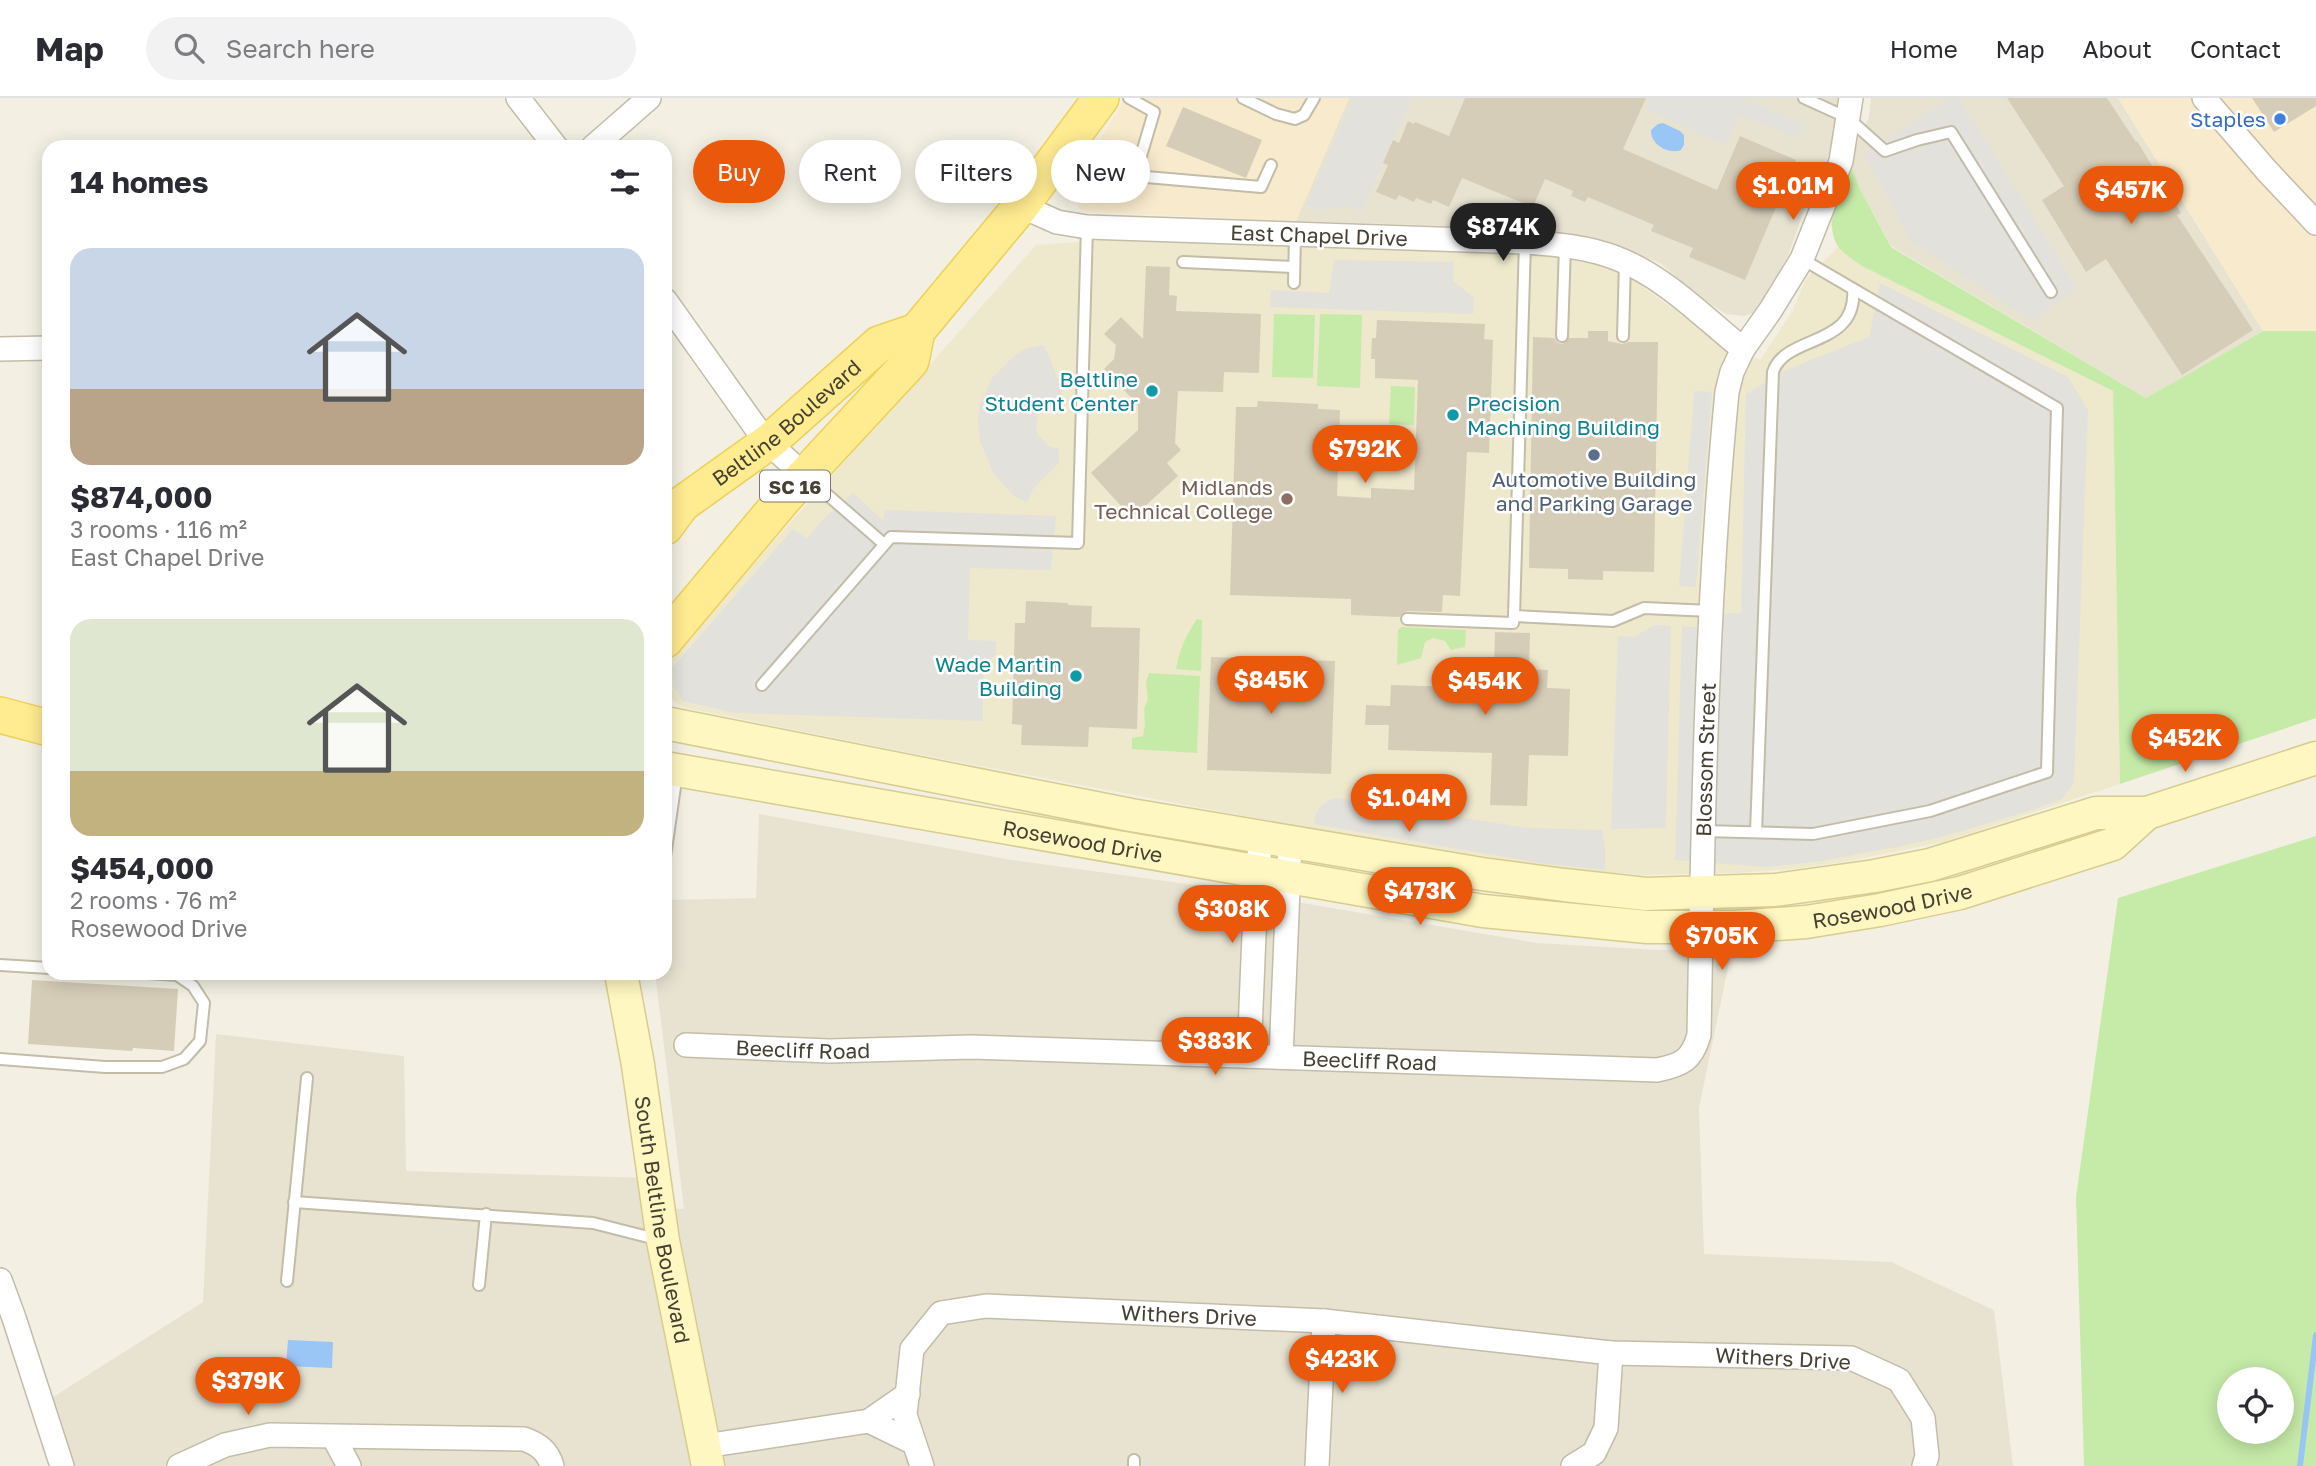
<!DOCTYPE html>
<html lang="en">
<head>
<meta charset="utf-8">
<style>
  body { margin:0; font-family:"Golos Text",sans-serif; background:#f2f2f3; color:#2b2b33; height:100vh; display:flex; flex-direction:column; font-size:26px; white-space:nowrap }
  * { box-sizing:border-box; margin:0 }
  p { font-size:23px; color:#7c7c81 }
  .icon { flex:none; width:38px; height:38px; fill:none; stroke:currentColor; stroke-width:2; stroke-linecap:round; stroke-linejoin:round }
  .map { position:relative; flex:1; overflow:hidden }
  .sheet { position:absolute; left:42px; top:42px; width:630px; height:840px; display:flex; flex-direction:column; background:#fff; border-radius:21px; box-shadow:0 4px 18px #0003 }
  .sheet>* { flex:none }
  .guide { position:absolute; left:693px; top:42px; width:665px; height:63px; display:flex; gap:14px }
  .controls { position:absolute; left:2217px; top:1269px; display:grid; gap:14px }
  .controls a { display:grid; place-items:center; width:77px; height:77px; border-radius:50%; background:#fff; box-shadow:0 4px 18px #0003; font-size:35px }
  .price { position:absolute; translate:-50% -60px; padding:0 16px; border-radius:24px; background:#ea580c; color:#fff; font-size:23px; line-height:46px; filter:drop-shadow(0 2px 4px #0008) }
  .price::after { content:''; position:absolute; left:50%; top:42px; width:21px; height:16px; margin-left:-10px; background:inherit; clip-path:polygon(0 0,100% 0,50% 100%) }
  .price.active { background:#222; color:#fff }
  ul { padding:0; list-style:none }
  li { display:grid; align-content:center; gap:14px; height:371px; padding:0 28px }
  li span { display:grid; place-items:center; height:217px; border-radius:21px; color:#555 }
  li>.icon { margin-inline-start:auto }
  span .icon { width:126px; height:126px; fill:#fffc; stroke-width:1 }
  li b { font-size:30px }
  h2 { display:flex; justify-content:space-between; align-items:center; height:84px; padding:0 28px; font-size:30px }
  .tag { padding:0 24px; border-radius:32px; background:#fff; box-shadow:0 4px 18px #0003; font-size:24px; line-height:63px }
  .tag.active { background:#ea580c; color:#fff }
  header { display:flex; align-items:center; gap:42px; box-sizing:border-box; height:98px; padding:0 35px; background:#fff; border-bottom:2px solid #e1e1e2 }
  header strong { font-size:33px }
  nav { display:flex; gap:38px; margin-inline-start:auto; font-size:24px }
  .search { width:490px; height:63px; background:#f2f2f3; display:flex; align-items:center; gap:18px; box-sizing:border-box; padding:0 24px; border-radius:38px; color:#7c7c81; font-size:26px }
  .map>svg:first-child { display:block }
  .residential { fill:#e8e3d1 }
  .commercial { fill:#f8eacc }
  .education { fill:#eee8cc }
  .green { fill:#c6eba8; fill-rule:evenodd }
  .parking { fill:#e3e1dc }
  .water { fill:#9ac6f6 }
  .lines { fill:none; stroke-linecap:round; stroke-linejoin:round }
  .stream { stroke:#9ac6f6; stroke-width:6 }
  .building { fill:#d6cdb8 }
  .service-casing { stroke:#c2bca8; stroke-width:14 }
  .minor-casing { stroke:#c2bca8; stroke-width:26 }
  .secondary-casing { stroke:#d7cc8f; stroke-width:35 }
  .primary-casing { stroke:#edd057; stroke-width:38 }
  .service { stroke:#fff; stroke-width:10 }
  .minor { stroke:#fff; stroke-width:23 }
  .secondary { stroke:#fff7c1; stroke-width:32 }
  .primary { stroke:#ffeb90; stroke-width:35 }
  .shop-dot { fill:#3f7fe0; stroke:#fff; stroke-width:2.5 }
  .culture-dot { fill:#0f9aa8; stroke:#fff; stroke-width:2.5 }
  .service-dot { fill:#5c6f8a; stroke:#fff; stroke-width:2.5 }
  .education-dot { fill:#8d6e63; stroke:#fff; stroke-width:2.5 }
  .labels { text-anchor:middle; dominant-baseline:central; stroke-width:5; stroke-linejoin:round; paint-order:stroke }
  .shield { fill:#fff; stroke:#7e7970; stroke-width:2 }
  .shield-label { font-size:19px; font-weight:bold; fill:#464033 }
  .shop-label { font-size:21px; fill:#366cbe; stroke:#fff; text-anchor:end }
  .street-label { font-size:21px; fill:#464033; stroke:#fff }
  .culture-label { font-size:21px; fill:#0d838f; stroke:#fff; text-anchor:end }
  .service-label { font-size:21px; fill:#4e5e75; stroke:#fff }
  .education-label { font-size:21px; fill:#785e54; stroke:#fff; text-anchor:end }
</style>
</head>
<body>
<header>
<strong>Map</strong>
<div class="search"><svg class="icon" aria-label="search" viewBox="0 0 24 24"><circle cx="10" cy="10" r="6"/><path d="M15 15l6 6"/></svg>Search here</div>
<nav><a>Home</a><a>Map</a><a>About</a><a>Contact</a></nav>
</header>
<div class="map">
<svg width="2316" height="1368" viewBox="0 0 2316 1368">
  <rect width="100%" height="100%" fill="#f3f0e3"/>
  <g class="residential">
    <polygon points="1349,0 1842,0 1839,37 1814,85 1789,155 1764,204 1754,215 1743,218 1726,216 1703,201 1660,165 1600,142 1568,135 1510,130 1296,123"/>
    <polygon points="1871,0 2118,0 2263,233 2146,300 1891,148 1860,91 1849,62 1869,19"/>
    <polygon points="759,716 1012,762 1209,789 1537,845 1658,852 1732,850 1699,1010 1704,1156 1891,1164 1994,1212 2013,1368 62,1368 42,1306 203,1204 216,936 404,958 406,1073 654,1080 658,1110 684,1111 655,875 665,875 665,802 756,800"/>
  </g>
  <g class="commercial">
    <polygon points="1126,0 1349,0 1296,123 1088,114 1079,110 1072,95 1074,82"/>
    <polygon points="2118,0 2316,0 2316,233 2263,233"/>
  </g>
  <polygon class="education" points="1114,141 1540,157 1579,162 1607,168 1635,183 1712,239 1760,262 1792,214 1806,181 1838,149 1862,168 2113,293 2120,686 1943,744 1843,764 1792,771 1737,775 1644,777 1561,771 1250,719 901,653 686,610 675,604 670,598 666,587 665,573 668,563 1036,147"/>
  <g class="green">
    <path d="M 1849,62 L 1860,91 L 1891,149 L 2146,300 L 2263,233 L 2316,233 L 2316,620 L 2120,686 L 2113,293 L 1862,168 C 1854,162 1842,155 1837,147 C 1823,120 1840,88 1849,62 Z"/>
    <polygon points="1274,216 1315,217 1313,280 1272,279"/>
    <polygon points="1320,216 1362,217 1360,290 1317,288"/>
    <polygon points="1391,288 1415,289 1414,327 1389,326"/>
    <path d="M 1197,521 L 1202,522 L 1201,573 L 1176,571 C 1179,553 1186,537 1197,521 Z"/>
    <polygon points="1402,529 1466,532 1465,549 1451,552 1445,543 1433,540 1425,544 1421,560 1397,567 1398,532"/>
    <polygon points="1149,575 1200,578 1197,655 1132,651 1132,640 1143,638 1145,626 1144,611 1148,601 1146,584"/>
    <path d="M 2316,738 L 2316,1368 L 2084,1368 L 2076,1099 L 2118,800 ZM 2230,1281 L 2282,1281 L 2282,1334 L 2230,1334 Z"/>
  </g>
  <g class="parking">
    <polygon points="1353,0 1411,0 1362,113 1348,108 1319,113 1306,108"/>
    <polygon points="1650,0 1741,0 1804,26 1798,40 1738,17 1725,47 1646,11"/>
    <polygon points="1949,0 1959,0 2077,190 2032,223 1911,143 1864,56"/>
    <polygon points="1334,162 1454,164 1453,183 1474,200 1473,216 1270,209 1271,192 1329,195"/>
    <polygon points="1880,185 2068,279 2088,312 2074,685 2062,701 2029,713 1941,739 1896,749 1821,763 1766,769 1675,762 1682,528 1721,532 1721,515 1741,515 1746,296 1786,272 1869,239"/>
    <polygon points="1043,247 1049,257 1062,293 1062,304 1047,307 1038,319 1036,328 1038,337 1049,348 1059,351 1059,365 1033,391 1027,404 1014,398 993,375 980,343 978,324 980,306 992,280 1016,256 1028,250"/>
    <polygon points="1694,293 1712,294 1696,489 1679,488"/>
    <polygon points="853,395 883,422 885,412 1056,418 1051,472 970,470 968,542 996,543 995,558 983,566 983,623 735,615 683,603 674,589 672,570 793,431 807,441 822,422"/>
    <polygon points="1654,527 1671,528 1666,730 1611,731 1618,538 1634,539"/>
    <polygon points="1338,700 1528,730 1602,732 1605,748 1605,772 1540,765 1314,726 1316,715 1323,706 1331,701"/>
  </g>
  <g class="water">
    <path d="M 1663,25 L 1680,33 L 1684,37 L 1684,47 L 1681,52 C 1668,57 1650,46 1651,32 L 1658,26 Z"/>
    <polygon points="288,1242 333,1244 332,1270 286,1268"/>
  </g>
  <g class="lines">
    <polyline class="stream" points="2300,1368 2316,1237"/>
  </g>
  <g class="building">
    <polygon points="1465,0 1646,0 1623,51 1717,92 1740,38 1796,62 1745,182 1689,159 1693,150 1651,133 1654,127 1588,99 1585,104 1571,98 1573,93 1545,81 1533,109 1462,80 1449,109 1433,102 1431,106 1416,100 1414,104 1399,97 1396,102 1376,94 1388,67 1383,65 1393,42 1399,45 1408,23 1414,26 1415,24 1449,38"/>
    <polygon points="2007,0 2107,0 2136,44 2137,43 2181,115 2177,117 2253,232 2182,277 2106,161 2086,174 2042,102 2064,88"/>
    <polygon points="2252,0 2316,0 2316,8 2274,34"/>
    <polygon points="1183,9 1262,42 1246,80 1166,48"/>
    <polygon points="1146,168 1170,169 1169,197 1177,198 1176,213 1261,216 1259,275 1224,274 1223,294 1178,293 1175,345 1181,352 1167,365 1178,378 1132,420 1091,375 1138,332 1138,307 1104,271 1114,261 1116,247 1104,236 1121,219 1143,241"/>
    <polygon points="1377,222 1485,226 1484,241 1493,242 1489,355 1467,354 1460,498 1443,497 1442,514 1407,513 1399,519 1351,517 1351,501 1230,497 1236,309 1257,309 1258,303 1318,306 1318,311 1340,312 1337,398 1371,400 1371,390 1414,392 1418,282 1375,280 1375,261 1371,261 1372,240 1376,240"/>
    <polygon points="1588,233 1608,233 1608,243 1622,246 1628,244 1658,244 1654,474 1603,473 1603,482 1568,481 1568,471 1529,470 1533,239 1554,240 1557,244 1562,246 1569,240 1588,240"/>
    <polygon points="1026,503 1068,505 1068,507 1092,508 1091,529 1140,530 1137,631 1089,629 1088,649 1021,647 1022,627 1012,626 1015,525 1025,525"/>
    <polygon points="1495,534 1530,535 1529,571 1548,572 1547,590 1570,591 1568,658 1529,657 1527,708 1490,707 1492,655 1388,652 1389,627 1365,627 1366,607 1390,608 1391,587 1457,589 1457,570 1494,571"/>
    <polygon points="1211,559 1335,563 1331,676 1207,672"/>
    <polygon points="32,882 178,891 174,953 133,950 132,953 28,946"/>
  </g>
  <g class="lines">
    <defs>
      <g id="service">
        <polyline points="1129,0 1154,14 1135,78 1261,89 1271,67"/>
        <polyline points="1243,0 1276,16 1295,21 1304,17 1314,0"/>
        <polyline points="1804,0 1848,20 1885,53 1917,42 1951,34 2051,194"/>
        <polyline points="1525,144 1514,518 1613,523 1644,510 1711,513"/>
        <polyline points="1183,164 1294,169"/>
        <polyline points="1294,185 1295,136"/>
        <polyline points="1562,238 1565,148"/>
        <polyline points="1623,238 1625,163"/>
        <polyline points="807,379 884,446"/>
        <polyline points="1407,521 1513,525 1514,518"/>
        <polyline points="762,587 891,439 1078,445 1087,129"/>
        <polyline points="1703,733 1813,736 1930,713 2047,674 2057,310 1802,161"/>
        <path d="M 1756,734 L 1773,274 C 1785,236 1858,250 1853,191"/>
        <polyline points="665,759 677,675"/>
        <polyline points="0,867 49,870"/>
        <polyline points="0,961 105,969 162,969 184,961 200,943 204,905 193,888 177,877 147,875"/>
        <polyline points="294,1104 593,1125 660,1142"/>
        <polyline points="287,1183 307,980"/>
        <polyline points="479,1187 486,1116"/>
        <polyline points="1134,1368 1134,1362"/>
      </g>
      <g id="minor">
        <polyline points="518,0 556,49"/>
        <polyline points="2204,0 2267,73 2316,125"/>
        <polyline points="593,49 649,0"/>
        <polyline points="665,202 764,341 805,378"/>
        <polyline points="0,251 49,250"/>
        <polyline points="1743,251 1770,213 1802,161 1841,63 1851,0"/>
        <path id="s1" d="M 686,947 L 829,953 L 971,949 L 1657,972 C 1682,967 1692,962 1699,937 C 1703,723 1706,508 1727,294 L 1732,274 L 1743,251 C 1703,219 1664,178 1616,160 C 1588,149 1555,146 1525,144 L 1087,129 L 1057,124 L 1021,108"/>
        <polyline points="1249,958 1256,788 1261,738"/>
        <polyline points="1281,959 1290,743"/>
        <polyline points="0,1182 14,1220 62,1368"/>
        <polyline points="869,1323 914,1345"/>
        <polyline points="334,1340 349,1368"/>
        <polyline points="705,1348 869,1323 908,1296"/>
        <path d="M 179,1368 L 225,1347 L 270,1337 L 524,1341 C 538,1346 548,1353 552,1368"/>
        <path id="s2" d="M 922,1368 L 905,1317 L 912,1251 L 941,1215 L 986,1208 L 1324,1223 L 1611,1255 L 1851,1260 L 1899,1282 L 1923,1320 L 1927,1358 L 1924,1368"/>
        <polyline points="1317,1368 1324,1223"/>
        <polyline points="1573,1368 1594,1355 1606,1330 1611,1255"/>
      </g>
      <g id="secondary">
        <polyline points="665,625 1131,717 1482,776 1564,787 1646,796 1775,792 1875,778 1930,767 2096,715 2147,715 2316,660"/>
        <path id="s3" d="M 665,670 L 1483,813 L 1647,829 L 1734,829 L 1806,824 L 1880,812 L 1960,795 L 2113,746 L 2147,715"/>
        <path id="s4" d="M 621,875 L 638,967 L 663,1143 L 708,1368"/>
      </g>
      <g id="primary">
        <path id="s5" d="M 665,429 L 682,406 L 770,343 L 879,246 L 917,233"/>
        <polyline points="665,542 785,399 911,263 917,233 1021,108 1101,0"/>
        <polyline points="0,617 49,630"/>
      </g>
    </defs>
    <use href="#service" class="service-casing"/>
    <use href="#minor" class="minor-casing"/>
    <use href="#secondary" class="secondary-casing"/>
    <use href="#primary" class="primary-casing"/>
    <use href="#service" class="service"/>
    <use href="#minor" class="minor"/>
    <use href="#secondary" class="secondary"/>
    <use href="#primary" class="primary"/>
  </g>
  <circle class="shop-dot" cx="2280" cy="21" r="7"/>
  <g class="culture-dot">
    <circle cx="1152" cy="293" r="7"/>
    <circle cx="1453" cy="317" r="7"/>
    <circle cx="1076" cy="578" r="7"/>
  </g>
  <circle class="service-dot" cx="1594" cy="357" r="7"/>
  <circle class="education-dot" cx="1287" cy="401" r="7"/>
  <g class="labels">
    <rect class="shield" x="760" y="372.5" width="70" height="31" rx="5"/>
    <g class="shield-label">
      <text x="795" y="388">SC 16</text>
    </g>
    <g class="shop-label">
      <text x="2266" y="21">Staples</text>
    </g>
    <g class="street-label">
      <text transform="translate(1319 137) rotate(2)">East Chapel Drive</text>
      <text stroke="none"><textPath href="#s5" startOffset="161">Beltline Boulevard</textPath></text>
      <text stroke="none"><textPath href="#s1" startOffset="1306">Blossom Street</textPath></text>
      <text stroke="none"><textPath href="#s3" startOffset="424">Rosewood Drive</textPath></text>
      <text stroke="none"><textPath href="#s3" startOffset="1242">Rosewood Drive</textPath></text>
      <text stroke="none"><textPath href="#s1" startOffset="117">Beecliff Road</textPath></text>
      <text stroke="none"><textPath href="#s1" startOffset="684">Beecliff Road</textPath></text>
      <text stroke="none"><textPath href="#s4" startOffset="250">South Beltline Boulevard</textPath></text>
      <text stroke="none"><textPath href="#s2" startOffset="415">Withers Drive</textPath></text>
      <text transform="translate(1783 1260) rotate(3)">Withers Drive</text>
    </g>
    <g class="culture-label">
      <text x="1138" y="281">Beltline<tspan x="1138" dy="24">Student Center</tspan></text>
      <text x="1467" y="305" text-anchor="start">Precision<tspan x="1467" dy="24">Machining Building</tspan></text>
      <text x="1062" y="566">Wade Martin<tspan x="1062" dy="24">Building</tspan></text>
    </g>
    <g class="service-label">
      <text x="1594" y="381">Automotive Building<tspan x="1594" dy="24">and Parking Garage</tspan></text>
    </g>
    <g class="education-label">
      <text x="1273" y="389">Midlands<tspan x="1273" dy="24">Technical College</tspan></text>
    </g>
  </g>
</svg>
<div class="controls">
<a><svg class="icon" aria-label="locate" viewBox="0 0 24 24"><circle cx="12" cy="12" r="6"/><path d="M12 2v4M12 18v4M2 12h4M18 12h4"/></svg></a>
</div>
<b class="price" style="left:1793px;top:124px">$1.01M</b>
<b class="price" style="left:2131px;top:128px">$457K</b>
<b class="price active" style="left:1503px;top:165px">$874K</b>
<b class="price" style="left:1365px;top:387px">$792K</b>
<b class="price" style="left:1271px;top:618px">$845K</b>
<b class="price" style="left:1485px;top:619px">$454K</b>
<b class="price" style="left:2185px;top:676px">$452K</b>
<b class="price" style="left:1409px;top:736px">$1.04M</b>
<b class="price" style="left:1420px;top:829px">$473K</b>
<b class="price" style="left:1232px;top:847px">$308K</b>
<b class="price" style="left:1722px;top:874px">$705K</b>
<b class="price" style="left:1215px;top:979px">$383K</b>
<b class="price" style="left:1342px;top:1297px">$423K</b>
<b class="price" style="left:248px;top:1319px">$379K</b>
<div class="guide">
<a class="tag active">Buy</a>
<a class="tag">Rent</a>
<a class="tag">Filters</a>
<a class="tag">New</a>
</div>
<section class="sheet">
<h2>14 homes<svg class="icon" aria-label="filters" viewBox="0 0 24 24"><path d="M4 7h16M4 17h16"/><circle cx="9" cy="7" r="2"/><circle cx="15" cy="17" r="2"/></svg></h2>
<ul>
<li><span style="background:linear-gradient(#c9d6e8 65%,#b9a48a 0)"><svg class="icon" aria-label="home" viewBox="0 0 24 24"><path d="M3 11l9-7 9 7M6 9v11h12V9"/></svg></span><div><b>$874,000</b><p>3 rooms · 116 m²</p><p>East Chapel Drive</p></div></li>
<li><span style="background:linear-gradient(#dfe7d0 70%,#c2b280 0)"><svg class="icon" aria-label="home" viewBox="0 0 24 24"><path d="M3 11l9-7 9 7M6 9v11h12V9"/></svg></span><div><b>$454,000</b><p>2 rooms · 76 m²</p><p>Rosewood Drive</p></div></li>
</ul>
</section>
</div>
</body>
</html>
